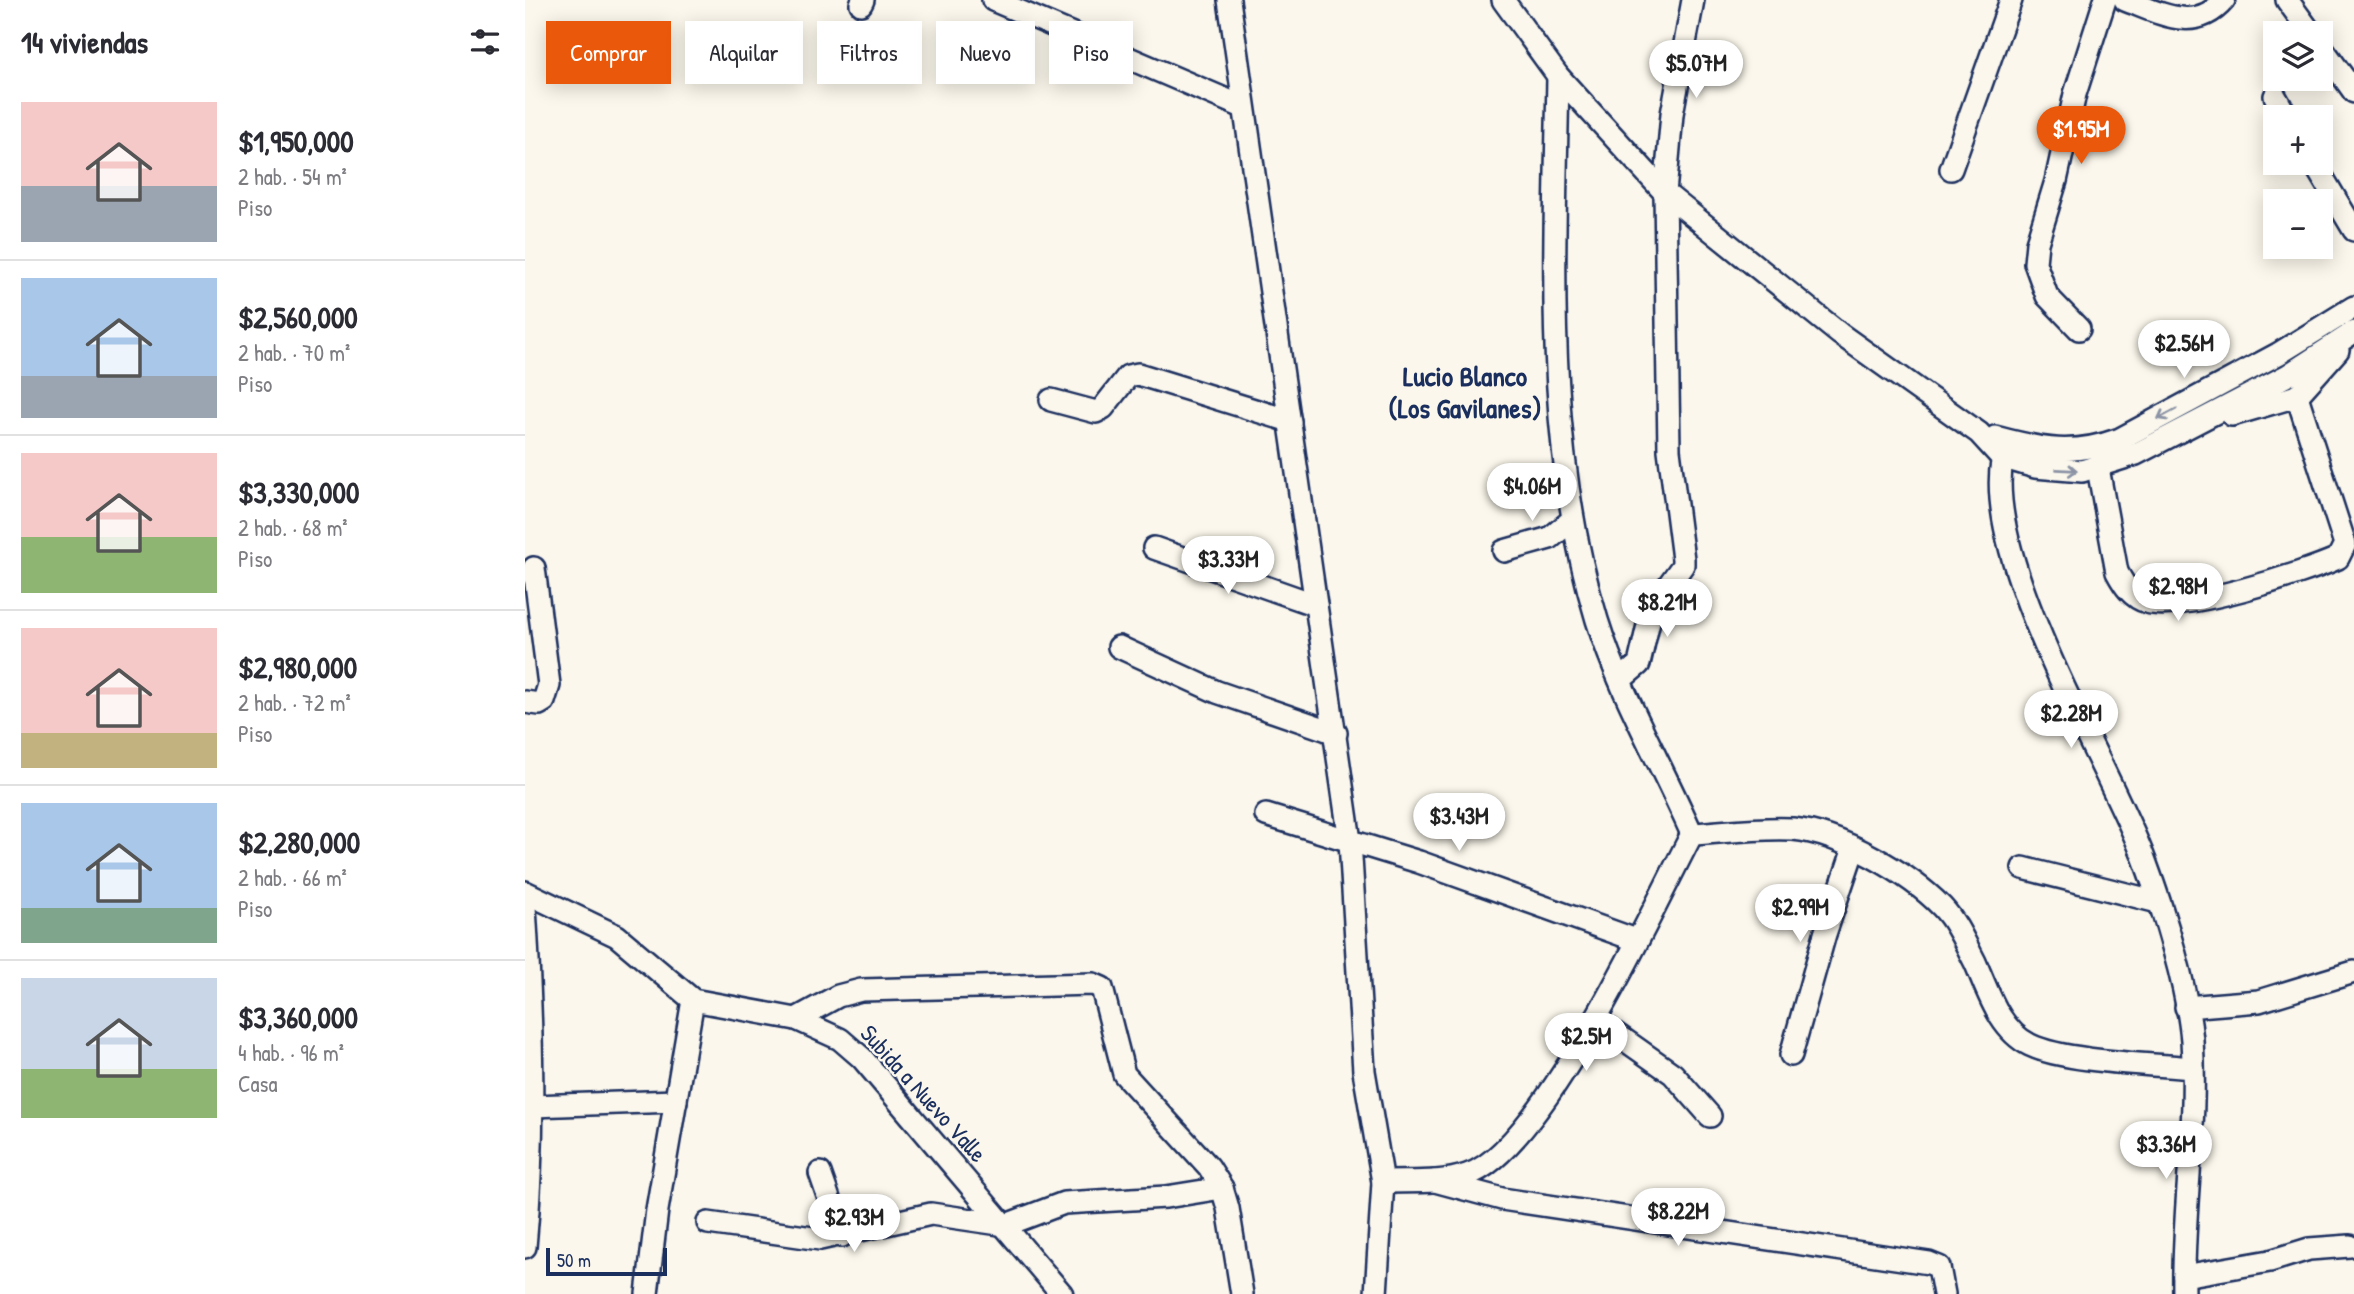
<!DOCTYPE html>
<html lang="es">
<head>
<meta charset="utf-8">
<style>
  body { margin:0; font-family:"Patrick Hand",sans-serif; background:#f2f2f3; color:#2b2b33; height:100vh; display:flex; flex-direction:column; font-size:26px; white-space:nowrap }
  * { box-sizing:border-box; margin:0 }
  p { font-size:23px; color:#7c7c81 }
  .icon { flex:none; width:38px; height:38px; fill:none; stroke:currentColor; stroke-width:2; stroke-linecap:round; stroke-linejoin:round }
  .map { position:relative; flex:1; overflow:hidden }
  .panel { display:flex; flex-direction:column; background:#fff; width:525px }
  .panel>* { flex:none }
  .top-card { position:absolute; left:21px; top:21px; width:665px; height:63px; display:flex; gap:14px }
  .tools { position:absolute; left:1738px; top:21px; display:grid; gap:14px }
  .tools a { display:grid; place-items:center; width:70px; height:70px; border-radius:0px; background:#fff; box-shadow:0 4px 18px #0003; font-size:35px }
  .scale { position:absolute; left:21px; bottom:18px; width:121px; box-sizing:border-box; padding-left:7px; border:4px solid #1b2f5e; border-top:0; font-size:19px; line-height:24px; white-space:nowrap; color:#1b2f5e; -webkit-text-stroke:5px #fbf7ec; paint-order:stroke }
  .price { position:absolute; translate:-50% -60px; padding:0 16px; border-radius:24px; background:#fff; color:#222; font-size:23px; line-height:46px; filter:drop-shadow(0 2px 4px #0008) }
  .price::after { content:''; position:absolute; left:50%; top:42px; width:21px; height:16px; margin-left:-10px; background:inherit; clip-path:polygon(0 0,100% 0,50% 100%) }
  .price.active { background:#ea580c; color:#fff }
  ul { padding:0; list-style:none }
  li { display:flex; align-items:center; gap:21px; height:175px; padding:0 21px }
  li+li { border-top:2px solid #e1e1e2 }
  li span { display:grid; place-items:center; flex:none; width:196px; height:140px; border-radius:0px; color:#555 }
  li>.icon { margin-inline-start:auto }
  span .icon { width:84px; height:84px; fill:#fffc; stroke-width:1 }
  li b { font-size:30px }
  h2 { display:flex; justify-content:space-between; align-items:center; height:84px; padding:0 21px; font-size:30px }
  .pill { padding:0 24px; border-radius:0px; background:#fff; box-shadow:0 4px 18px #0003; font-size:24px; line-height:63px }
  .pill.active { background:#ea580c; color:#fff }
  main { display:flex; flex:1; min-height:0 }
  .map>svg:first-child { display:block }
  .lines { fill:none; stroke-linecap:round; stroke-linejoin:round }
  .minor-casing { stroke:#1b2f5e; stroke-width:26 }
  .minor { stroke:#fbf7ec; stroke-width:21 }
  .oneway { stroke:#8b93a5 }
  .labels { text-anchor:middle; dominant-baseline:central; stroke-width:5; stroke-linejoin:round; paint-order:stroke }
  .street-label { font-size:24px; fill:#1b2f5e; stroke:#fbf7ec }
  .quarter-label { font-size:28px; font-weight:bold; fill:#1b2f5e; stroke:#fbf7ec }
</style>
</head>
<body>
<main>
<section class="panel">
<h2>14 viviendas<svg class="icon" aria-label="filters" viewBox="0 0 24 24"><path d="M4 7h16M4 17h16"/><circle cx="9" cy="7" r="2"/><circle cx="15" cy="17" r="2"/></svg></h2>
<ul>
<li><span style="background:linear-gradient(#f6c9c9 60%,#9aa5b1 0)"><svg class="icon" aria-label="home" viewBox="0 0 24 24"><path d="M3 11l9-7 9 7M6 9v11h12V9"/></svg></span><div><b>$1,950,000</b><p>2 hab. · 54 m²</p><p>Piso</p></div></li>
<li><span style="background:linear-gradient(#a9c7e8 70%,#9aa5b1 0)"><svg class="icon" aria-label="home" viewBox="0 0 24 24"><path d="M3 11l9-7 9 7M6 9v11h12V9"/></svg></span><div><b>$2,560,000</b><p>2 hab. · 70 m²</p><p>Piso</p></div></li>
<li><span style="background:linear-gradient(#f6c9c9 60%,#8fb573 0)"><svg class="icon" aria-label="home" viewBox="0 0 24 24"><path d="M3 11l9-7 9 7M6 9v11h12V9"/></svg></span><div><b>$3,330,000</b><p>2 hab. · 68 m²</p><p>Piso</p></div></li>
<li><span style="background:linear-gradient(#f6c9c9 75%,#c2b280 0)"><svg class="icon" aria-label="home" viewBox="0 0 24 24"><path d="M3 11l9-7 9 7M6 9v11h12V9"/></svg></span><div><b>$2,980,000</b><p>2 hab. · 72 m²</p><p>Piso</p></div></li>
<li><span style="background:linear-gradient(#a9c7e8 75%,#7fa58c 0)"><svg class="icon" aria-label="home" viewBox="0 0 24 24"><path d="M3 11l9-7 9 7M6 9v11h12V9"/></svg></span><div><b>$2,280,000</b><p>2 hab. · 66 m²</p><p>Piso</p></div></li>
<li><span style="background:linear-gradient(#c9d6e8 65%,#8fb573 0)"><svg class="icon" aria-label="home" viewBox="0 0 24 24"><path d="M3 11l9-7 9 7M6 9v11h12V9"/></svg></span><div><b>$3,360,000</b><p>4 hab. · 96 m²</p><p>Casa</p></div></li>
</ul>
</section>
<div class="map">
<svg width="1829" height="1294" viewBox="0 0 1829 1294">
  <rect width="100%" height="100%" fill="#fbf7ec"/>
  <filter id="ink" filterUnits="userSpaceOnUse"><feTurbulence type="fractalNoise" baseFrequency=".0143" numOctaves="2"/><feDisplacementMap in="SourceGraphic" scale="14" xChannelSelector="R" yChannelSelector="G"/><feConvolveMatrix kernelMatrix="1 2 1 2 8 2 1 2 1" color-interpolation-filters="sRGB"/></filter>
  <g filter="url(#ink)">
    <g class="lines">
      <defs>
        <g id="minor">
          <polyline points="468,0 718,107"/>
          <polyline points="704,0 825,841 839,1071 858,1182 851,1294"/>
          <polyline points="978,0 1033,76 1140,193 1315,334 1454,433 1476,457 1510,467 1557,471 1611,454 1763,375 1829,332"/>
          <path d="M 1600,0 C 1635,13 1670,34 1699,0"/>
          <polyline points="1762,0 1786,33"/>
          <polyline points="336,4 338,0"/>
          <polyline points="1796,46 1829,92"/>
          <path d="M 1033,76 C 1030,259 1018,443 1072,620 C 1095,694 1136,763 1167,834"/>
          <polyline points="1750,96 1762,117"/>
          <polyline points="1789,163 1829,230"/>
          <polyline points="1426,169 1486,0"/>
          <polyline points="1554,329 1522,296 1510,263 1512,243 1531,181 1550,94 1580,0"/>
          <polyline points="526,400 571,412 578,408 603,376 613,374 765,421"/>
          <polyline points="1707,415 1772,396"/>
          <path d="M 1470,437 C 1518,450 1548,456 1595,439 L 1753,354 L 1829,307"/>
          <path d="M 1483,441 C 1440,536 1585,764 1620,861 C 1639,912 1662,986 1667,1040 C 1673,1124 1657,1210 1659,1294"/>
          <path d="M 1573,468 L 1592,572 C 1599,585 1607,598 1622,602 C 1658,612 1777,574 1813,558 L 1820,544 L 1772,396 L 1813,350"/>
          <polyline points="629,548 791,605"/>
          <polyline points="979,551 1025,538 1047,520"/>
          <polyline points="594,647 692,692 811,733"/>
          <polyline points="1095,680 1114,664 1127,608 1158,565 1158,559 1144,450 1140,193 1147,114 1168,0"/>
          <polyline points="0,702 14,704 19,701 24,685 9,568"/>
          <polyline points="741,815 894,862 1111,940"/>
          <path d="M 1167,834 C 1200,832 1235,827 1268,829 C 1315,833 1385,874 1417,907 C 1432,923 1440,943 1450,962 C 1463,991 1474,1030 1505,1045 C 1540,1062 1626,1064 1668,1068"/>
          <polyline points="1498,868 1633,902"/>
          <polyline points="0,892 92,936 168,1000 271,1019 315,1039 337,1058 537,1294"/>
          <path d="M 0,907 C 7,1020 11,1133 0,1247"/>
          <polyline points="1661,1007 1734,1001 1829,972"/>
          <polyline points="271,1019 313,996 336,990 568,984 577,988 599,1074 684,1167 697,1188 703,1208 717,1294"/>
          <polyline points="1070,1019 1148,1074 1185,1116"/>
          <polyline points="1266,1055 1300,934 1329,848"/>
          <polyline points="7,1106 151,1101"/>
          <polyline points="295,1173 317,1236"/>
          <polyline points="910,1181 977,1199 1404,1263 1414,1267 1419,1294"/>
          <path d="M 858,1182 C 885,1181 915,1184 942,1175 C 1017,1151 1128,908 1167,834"/>
          <polyline points="183,1223 295,1239 406,1214 481,1225 539,1203 641,1197 697,1188"/>
          <polyline points="1659,1276 1745,1261 1784,1249 1825,1246"/>
          <polyline points="122,1294 132,1210 168,1000"/>
        </g>
      </defs>
      <use href="#minor" class="minor-casing"/>
      <use href="#minor" class="minor"/>
    </g>
    <defs><path id="oneway-shaft" d="M-6 0H5M1.5-3L5.5 0L1.5 3" fill="none" stroke-width="1.6" stroke-linecap="round" stroke-linejoin="round" transform="scale(1.75)"/></defs>
    <g class="oneway">
      <use href="#oneway-shaft" transform="translate(1642 414) rotate(151)"/>
      <use href="#oneway-shaft" transform="translate(1542 470) rotate(3)"/>
    </g>
  </g>
  <g class="labels">
    <g class="street-label">
      <text transform="translate(399 1093) rotate(48)">Subida a Nuevo Valle</text>
    </g>
    <g class="quarter-label">
      <text x="940" y="376">Lucio Blanco<tspan x="940" dy="32">(Los Gavilanes)</tspan></text>
    </g>
  </g>
</svg>
<div class="tools">
<a><svg class="icon" aria-label="layers" viewBox="0 0 24 24"><path d="M12 4l9 5-9 5-9-5zM3 14l9 5 9-5"/></svg></a>
<a>+</a>
<a>−</a>
</div>
<div class="scale">50 m</div>
<b class="price" style="left:1171px;top:100px">$5.07M</b>
<b class="price active" style="left:1556px;top:166px">$1.95M</b>
<b class="price" style="left:1659px;top:380px">$2.56M</b>
<b class="price" style="left:1007px;top:523px">$4.06M</b>
<b class="price" style="left:703px;top:596px">$3.33M</b>
<b class="price" style="left:1653px;top:623px">$2.98M</b>
<b class="price" style="left:1142px;top:639px">$8.21M</b>
<b class="price" style="left:1546px;top:750px">$2.28M</b>
<b class="price" style="left:934px;top:853px">$3.43M</b>
<b class="price" style="left:1275px;top:944px">$2.99M</b>
<b class="price" style="left:1061px;top:1073px">$2.5M</b>
<b class="price" style="left:1641px;top:1181px">$3.36M</b>
<b class="price" style="left:1153px;top:1248px">$8.22M</b>
<b class="price" style="left:329px;top:1254px">$2.93M</b>
<div class="top-card">
<a class="pill active">Comprar</a>
<a class="pill">Alquilar</a>
<a class="pill">Filtros</a>
<a class="pill">Nuevo</a>
<a class="pill">Piso</a>
</div>
</div>
</main>
</body>
</html>
